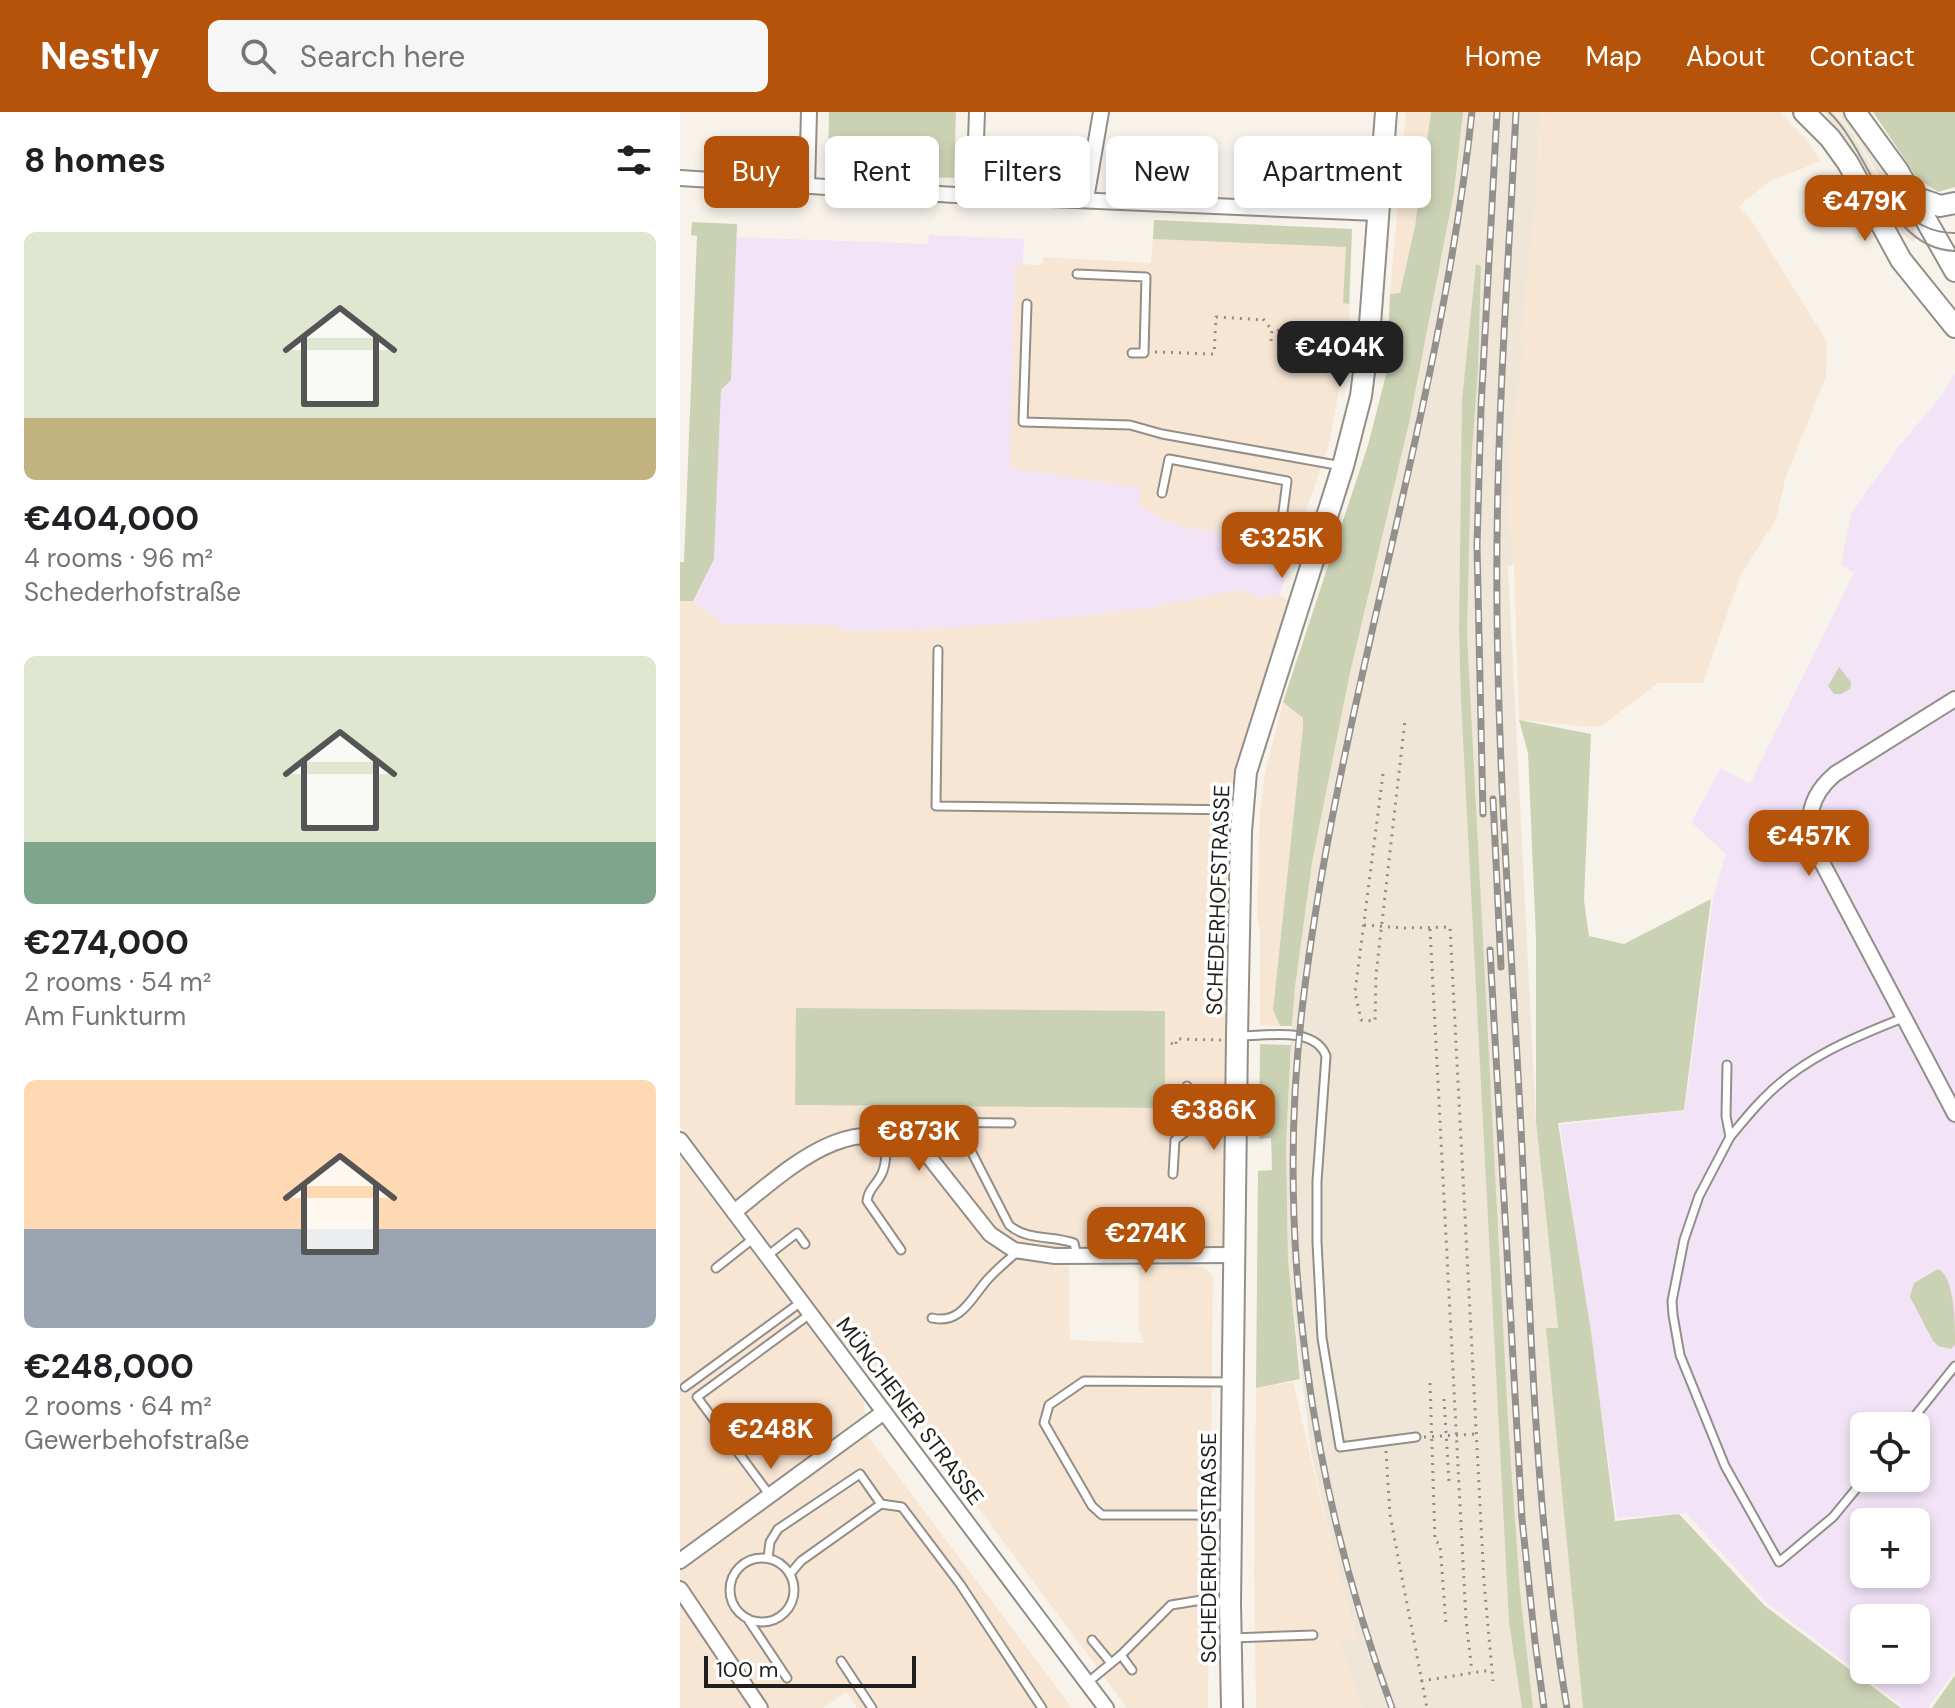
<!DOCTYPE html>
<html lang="en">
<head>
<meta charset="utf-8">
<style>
  body { margin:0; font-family:"DM Sans",sans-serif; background:#f6f6f6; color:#202124; height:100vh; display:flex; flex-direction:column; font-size:30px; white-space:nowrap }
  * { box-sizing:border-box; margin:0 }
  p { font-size:26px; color:#757577 }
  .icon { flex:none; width:44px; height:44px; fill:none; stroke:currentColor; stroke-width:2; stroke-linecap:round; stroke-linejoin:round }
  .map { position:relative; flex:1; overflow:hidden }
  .panel { display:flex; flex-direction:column; background:#fff; width:680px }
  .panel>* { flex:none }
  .guide { position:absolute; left:24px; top:24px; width:760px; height:72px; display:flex; gap:16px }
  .fabs { position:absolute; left:1170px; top:1300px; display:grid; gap:16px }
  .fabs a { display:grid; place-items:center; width:80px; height:80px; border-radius:12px; background:#fff; box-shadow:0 4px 12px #0003; font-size:40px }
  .scale { position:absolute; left:24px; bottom:20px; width:212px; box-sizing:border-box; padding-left:8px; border:4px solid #201f1c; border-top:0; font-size:22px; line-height:28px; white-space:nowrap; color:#201f1c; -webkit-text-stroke:6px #fff; paint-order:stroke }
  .price { position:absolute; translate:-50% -68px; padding:0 18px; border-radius:16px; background:#b45309; color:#fff; font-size:26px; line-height:52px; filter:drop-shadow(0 2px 4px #0008) }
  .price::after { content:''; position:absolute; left:50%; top:48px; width:24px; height:18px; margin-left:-12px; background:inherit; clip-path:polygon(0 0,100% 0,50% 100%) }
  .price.on { background:#222; color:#fff }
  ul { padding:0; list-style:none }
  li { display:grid; align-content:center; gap:16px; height:424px; padding:0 24px }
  li span { display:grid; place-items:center; height:248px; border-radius:12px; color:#555 }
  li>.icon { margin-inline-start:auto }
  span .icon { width:144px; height:144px; fill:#fffc; stroke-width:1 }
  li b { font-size:34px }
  h2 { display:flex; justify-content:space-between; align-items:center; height:96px; padding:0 24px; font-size:34px }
  .tag { padding:0 28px; border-radius:12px; background:#fff; box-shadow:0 4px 12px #0003; font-size:28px; line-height:72px }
  .tag.on { background:#b45309; color:#fff }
  header { display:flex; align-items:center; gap:48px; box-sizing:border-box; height:112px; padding:0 40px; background:#b45309; color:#fff }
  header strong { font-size:38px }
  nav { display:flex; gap:44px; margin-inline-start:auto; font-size:28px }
  .search { width:560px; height:72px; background:#f6f6f6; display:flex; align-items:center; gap:20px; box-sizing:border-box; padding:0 28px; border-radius:12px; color:#757577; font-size:30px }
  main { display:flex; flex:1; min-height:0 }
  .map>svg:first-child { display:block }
  .commercial { fill:#f8e6d5; fill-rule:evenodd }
  .industrial { fill:#f2e3f7; fill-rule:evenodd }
  .built { fill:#efe6d8 }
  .green { fill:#cbd2b4 }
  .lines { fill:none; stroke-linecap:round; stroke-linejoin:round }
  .lane-casing { stroke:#938f88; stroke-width:11 }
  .street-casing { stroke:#938f88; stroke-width:18 }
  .secondary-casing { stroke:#938f88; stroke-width:24 }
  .path { stroke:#8f8c87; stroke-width:3; stroke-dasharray:2 6; stroke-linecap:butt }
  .lane { stroke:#fff; stroke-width:7 }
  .street { stroke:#fff; stroke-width:14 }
  .secondary { stroke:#fff; stroke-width:20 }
  .tram { stroke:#94918c; stroke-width:2 }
  .rail-casing { stroke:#94918c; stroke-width:7 }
  .rail { stroke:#fff; stroke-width:4; stroke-dasharray:12; stroke-linecap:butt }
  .labels { text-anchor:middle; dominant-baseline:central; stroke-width:7; stroke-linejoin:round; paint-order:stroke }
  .street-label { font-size:22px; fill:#201f1c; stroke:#fff }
</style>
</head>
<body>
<header>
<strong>Nestly</strong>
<div class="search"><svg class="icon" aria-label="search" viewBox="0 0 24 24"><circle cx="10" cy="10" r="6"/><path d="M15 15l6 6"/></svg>Search here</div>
<nav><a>Home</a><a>Map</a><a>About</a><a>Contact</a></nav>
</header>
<main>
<section class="panel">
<h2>8 homes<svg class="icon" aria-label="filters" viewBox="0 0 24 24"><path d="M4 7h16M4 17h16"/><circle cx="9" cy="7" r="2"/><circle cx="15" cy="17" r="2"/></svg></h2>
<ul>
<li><span style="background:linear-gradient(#dfe7d0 75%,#c2b280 0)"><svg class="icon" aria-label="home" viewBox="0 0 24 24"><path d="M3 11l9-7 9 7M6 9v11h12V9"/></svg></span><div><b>€404,000</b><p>4 rooms · 96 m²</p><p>Schederhofstraße</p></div></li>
<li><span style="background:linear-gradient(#dfe7d0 75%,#7fa58c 0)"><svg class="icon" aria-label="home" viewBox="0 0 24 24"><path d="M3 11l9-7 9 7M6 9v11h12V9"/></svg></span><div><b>€274,000</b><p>2 rooms · 54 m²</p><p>Am Funkturm</p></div></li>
<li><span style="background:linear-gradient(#ffd9b3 60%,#9aa5b1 0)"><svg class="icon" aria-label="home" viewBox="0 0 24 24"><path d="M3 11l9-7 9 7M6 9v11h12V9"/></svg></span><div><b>€248,000</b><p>2 rooms · 64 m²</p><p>Gewerbehofstraße</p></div></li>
</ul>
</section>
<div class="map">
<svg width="1275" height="1596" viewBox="0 0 1275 1596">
  <rect width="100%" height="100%" fill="#f7f3eb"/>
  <g class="commercial">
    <polygon points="726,0 751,0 735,114 720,181 710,182"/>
    <polygon points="859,0 1099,0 1126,27 1141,49 1088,70 1058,95 1072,109 1147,230 1146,264 1106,364 1096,407 1061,462 1023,571 978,571 921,614 911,615 839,608 833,427 828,416 830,338 845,232 841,230 858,62"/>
    <polygon points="474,108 672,117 669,224 649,332 614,434 503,415 484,408 458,393 460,376 330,356 335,152 362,153 363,145 471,151"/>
    <path d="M 562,477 L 576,486 L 600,483 L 612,491 L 560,658 L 548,1139 L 356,1140 L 334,1147 L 389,1154 L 390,1228 L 464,1231 L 458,1214 L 459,1154 L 524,1155 L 533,1164 L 528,1596 L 447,1596 L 217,1286 L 131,1198 L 22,1051 L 0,1014 L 0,489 L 13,489 L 44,512 L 155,513 L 166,519 L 272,516 L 386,506 L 469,496 ZM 328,1152 L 282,1208 L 253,1215 L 327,1152 Z"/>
    <polygon points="603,590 623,606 623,615 593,898 600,914 580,913 580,818 577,806 580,700 585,661"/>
    <polygon points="0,1044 184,1289 187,1323 392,1596 177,1596 166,1580 143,1596 0,1596"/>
    <polygon points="613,1270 655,1448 676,1527 661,1529 682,1596 576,1596 574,1463 576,1276"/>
  </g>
  <g class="industrial">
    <polygon points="249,123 344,127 343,152 335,153 330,356 461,376 459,393 484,408 503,415 614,434 600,483 576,486 562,477 469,496 386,506 272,516 166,519 155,513 44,512 13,489 34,446 41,278 51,268 56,125 248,132"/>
    <path d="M 1275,261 L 1275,1559 L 1248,1596 L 1225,1596 L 1088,1492 L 1006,1401 L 937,1406 L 880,1013 L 1005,998 L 1033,786 L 1046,742 L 1011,710 L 1041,656 L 1070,672 L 1174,461 L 1161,453 L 1171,402 L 1220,333 L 1262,283 ZM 1184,1314 L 1236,1314 L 1236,1366 L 1184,1366 ZM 1184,1410 L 1236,1410 L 1236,1462 L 1184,1462 ZM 1184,1506 L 1236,1506 L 1236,1558 L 1184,1558 Z"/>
  </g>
  <g class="built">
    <polygon points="783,0 859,0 858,62 841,230 845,232 830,338 828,416 833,426 833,453 828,454 856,1010 878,1217 932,1596 682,1596 660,1528 676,1526 655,1448 631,1340 608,1148 606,1033 611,933 615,875 632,751 670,561 730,307 774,80"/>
    <polygon points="1144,0 1154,0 1175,25 1210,88 1238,124 1233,130 1218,118 1175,39"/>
    <polygon points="1156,0 1165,0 1188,30 1217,83 1237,107 1233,113 1217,97 1178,27"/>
  </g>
  <g class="green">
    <polygon points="149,0 276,0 274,66 148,61"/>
    <polygon points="751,0 783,0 774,80 730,307 670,561 632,751 615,875 612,914 600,914 593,898 623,615 623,606 603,590 688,333 707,259 710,182 720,181 735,114"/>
    <polygon points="1193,0 1275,0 1275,75 1258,80 1238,67"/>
    <polygon points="474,108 672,117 669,192 663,191 666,135 473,127"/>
    <polygon points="12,110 57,112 51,268 41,278 34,447 13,489 0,489 0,450 4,450 17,124 11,123"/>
    <polygon points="796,152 801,154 798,257 791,353 787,522 828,1309 840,1479 853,1596 842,1596 829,1510 781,588 779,518 782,288"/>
    <polygon points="1159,555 1171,570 1170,577 1161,582 1154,582 1148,574"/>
    <polygon points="839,608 911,622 904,788 909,824 944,832 1031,787 1004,998 878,1011 911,1220 935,1409 999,1402 1085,1494 1221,1596 903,1596 866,1216 878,1216 856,1010 856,827 848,641"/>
    <polygon points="116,896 485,899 485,996 115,993"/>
    <polygon points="580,932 611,933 606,1033 608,1148 620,1267 576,1276 578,1059 592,1058 591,1026 579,1027"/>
    <path d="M 1258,1157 C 1275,1165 1275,1212 1275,1233 L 1271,1237 L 1258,1234 L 1253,1229 L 1230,1185 L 1234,1171 Z"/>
    <polygon points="1275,1563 1275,1596 1252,1596"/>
  </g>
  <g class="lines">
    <defs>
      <g id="lane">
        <polyline points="397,162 466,165 464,241 452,241"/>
        <polyline points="347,192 343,310 450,313 482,322 662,354"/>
        <polyline points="482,381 489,347 607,369 600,423 634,430"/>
        <polyline points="258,538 256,694 561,698"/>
        <path d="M 560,924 C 587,924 635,914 646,944 L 637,1069 L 637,1130 L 642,1226 L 660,1335 L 736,1325"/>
        <polyline points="1047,953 1046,1004 1050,1025 1019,1084 1004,1128 992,1189 993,1203 1000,1243 1045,1354 1099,1450 1153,1405 1185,1366"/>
        <polyline points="507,974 507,1001 513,1014 554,1015"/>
        <path d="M 206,1025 C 206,1038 207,1054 200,1065 C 195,1074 188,1078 187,1089 L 221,1138"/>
        <path d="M 1050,1025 C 1061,1012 1071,999 1083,987 C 1121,947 1172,926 1223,906"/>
        <polyline points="218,1027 228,1014 243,1010 331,1011"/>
        <path d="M 289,1035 L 329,1113 C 347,1129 372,1123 394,1131 L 397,1144"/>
        <polyline points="493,1062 495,1028 513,1014"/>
        <polyline points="87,1144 117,1121 125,1132"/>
        <polyline points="36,1156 74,1126"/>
        <path d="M 252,1206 C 278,1212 289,1191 303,1173 C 312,1161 325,1151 337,1140"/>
        <polyline points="549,1270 404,1269 369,1293 364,1311 412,1394 422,1403 549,1403"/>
        <polyline points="5,1275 121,1190"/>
        <polyline points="1227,1314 1275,1254"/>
        <polyline points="89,1382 17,1285 130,1202"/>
        <polyline points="201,1392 222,1395 280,1472 362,1596"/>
        <circle cx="82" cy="1478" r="32"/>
        <polyline points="88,1446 90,1430 98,1417 180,1362 201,1392 121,1449 110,1462"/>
        <polyline points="69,1509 107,1566"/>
        <polyline points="552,1526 633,1523"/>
        <polyline points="412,1528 431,1551"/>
        <polyline points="441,1543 452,1558"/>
        <polyline points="161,1549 192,1596"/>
        <polyline points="407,1571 441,1543 491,1493 522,1488 550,1491"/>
      </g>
      <g id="street">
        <polyline points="0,66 275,83 697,101"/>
        <polyline points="127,74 129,0"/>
        <polyline points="294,84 297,0"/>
        <polyline points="406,87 421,0"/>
        <path d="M 1275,587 L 1155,662 C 1129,684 1124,710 1137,741 L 1275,1002"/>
        <polyline points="0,1028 426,1596"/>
        <path d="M 54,1100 C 110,1056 172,992 246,1041 L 310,1122 L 334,1138 L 375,1144 L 555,1143"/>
        <polyline points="0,1449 204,1300"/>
        <polyline points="0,1477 80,1596"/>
      </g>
      <g id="secondary">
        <polyline points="1124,0 1150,26 1168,51 1221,148 1275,215"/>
        <polyline points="1175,0 1218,59 1275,159"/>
        <polyline points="1232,84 1260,94 1275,91"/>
        <polyline points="552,1596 550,1491 557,924 561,719 566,660 663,354 681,284 690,212 706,0"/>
      </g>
    </defs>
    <use href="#lane" class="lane-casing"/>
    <use href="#street" class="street-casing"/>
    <use href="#secondary" class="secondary-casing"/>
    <g class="path">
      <polyline points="583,207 592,218"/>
      <polyline points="591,229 592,218 615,219 614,209"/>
      <polyline points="475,240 534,242 536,205 584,208"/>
      <polyline points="654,242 657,233 670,232"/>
      <polyline points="703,662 675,880 681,908 695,909 696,863 725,608"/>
      <polyline points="684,813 725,816 770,815 804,1470 813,1569"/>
      <polyline points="750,817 786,1508 792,1560"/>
      <polyline points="491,931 496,934 496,927 542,928"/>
      <polyline points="750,1271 755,1429 760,1432 766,1512"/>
      <polyline points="764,1287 769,1370"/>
      <polyline points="744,1325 796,1322"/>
      <polyline points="706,1339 710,1403 747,1596"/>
      <polyline points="741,1569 811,1558"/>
    </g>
    <use href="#lane" class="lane"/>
    <use href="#street" class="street"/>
    <use href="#secondary" class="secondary"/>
    <g class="tram">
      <path d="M 1149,0 C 1193,42 1206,137 1275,139"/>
      <path d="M 1217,91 C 1232,111 1251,121 1275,121"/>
    </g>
    <defs>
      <g id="rail">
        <path d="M 836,0 C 829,144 818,289 817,433 C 815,633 832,836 842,1036 C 851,1222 856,1411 887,1596"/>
        <polyline points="813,687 821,855"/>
        <polyline points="803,702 797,434 801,296 817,0"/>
        <polyline points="810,838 842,1407 855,1530 864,1596"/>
        <path d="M 712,1596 C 631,1377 595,1131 622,898 C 657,594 760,303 792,0"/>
      </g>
    </defs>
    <use href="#rail" class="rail-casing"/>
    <use href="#rail" class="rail"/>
  </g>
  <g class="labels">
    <g class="street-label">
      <text transform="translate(538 788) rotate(-88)">SCHEDERHOFSTRASSE</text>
      <text transform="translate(230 1299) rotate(53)">MÜNCHENER STRASSE</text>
      <text transform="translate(528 1436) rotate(-90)">SCHEDERHOFSTRASSE</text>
    </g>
  </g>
</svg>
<div class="fabs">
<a><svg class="icon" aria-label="locate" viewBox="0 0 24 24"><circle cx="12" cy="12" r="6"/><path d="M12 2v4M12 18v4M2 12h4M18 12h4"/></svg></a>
<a>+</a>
<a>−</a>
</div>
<div class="scale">100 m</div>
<b class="price" style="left:1185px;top:131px">€479K</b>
<b class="price on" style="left:660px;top:277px">€404K</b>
<b class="price" style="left:602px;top:468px">€325K</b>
<b class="price" style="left:1129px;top:766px">€457K</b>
<b class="price" style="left:534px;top:1040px">€386K</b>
<b class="price" style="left:239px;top:1061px">€873K</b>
<b class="price" style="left:466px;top:1163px">€274K</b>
<b class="price" style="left:91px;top:1359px">€248K</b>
<div class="guide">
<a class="tag on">Buy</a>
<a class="tag">Rent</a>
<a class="tag">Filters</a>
<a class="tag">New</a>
<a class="tag">Apartment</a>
</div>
</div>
</main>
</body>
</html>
